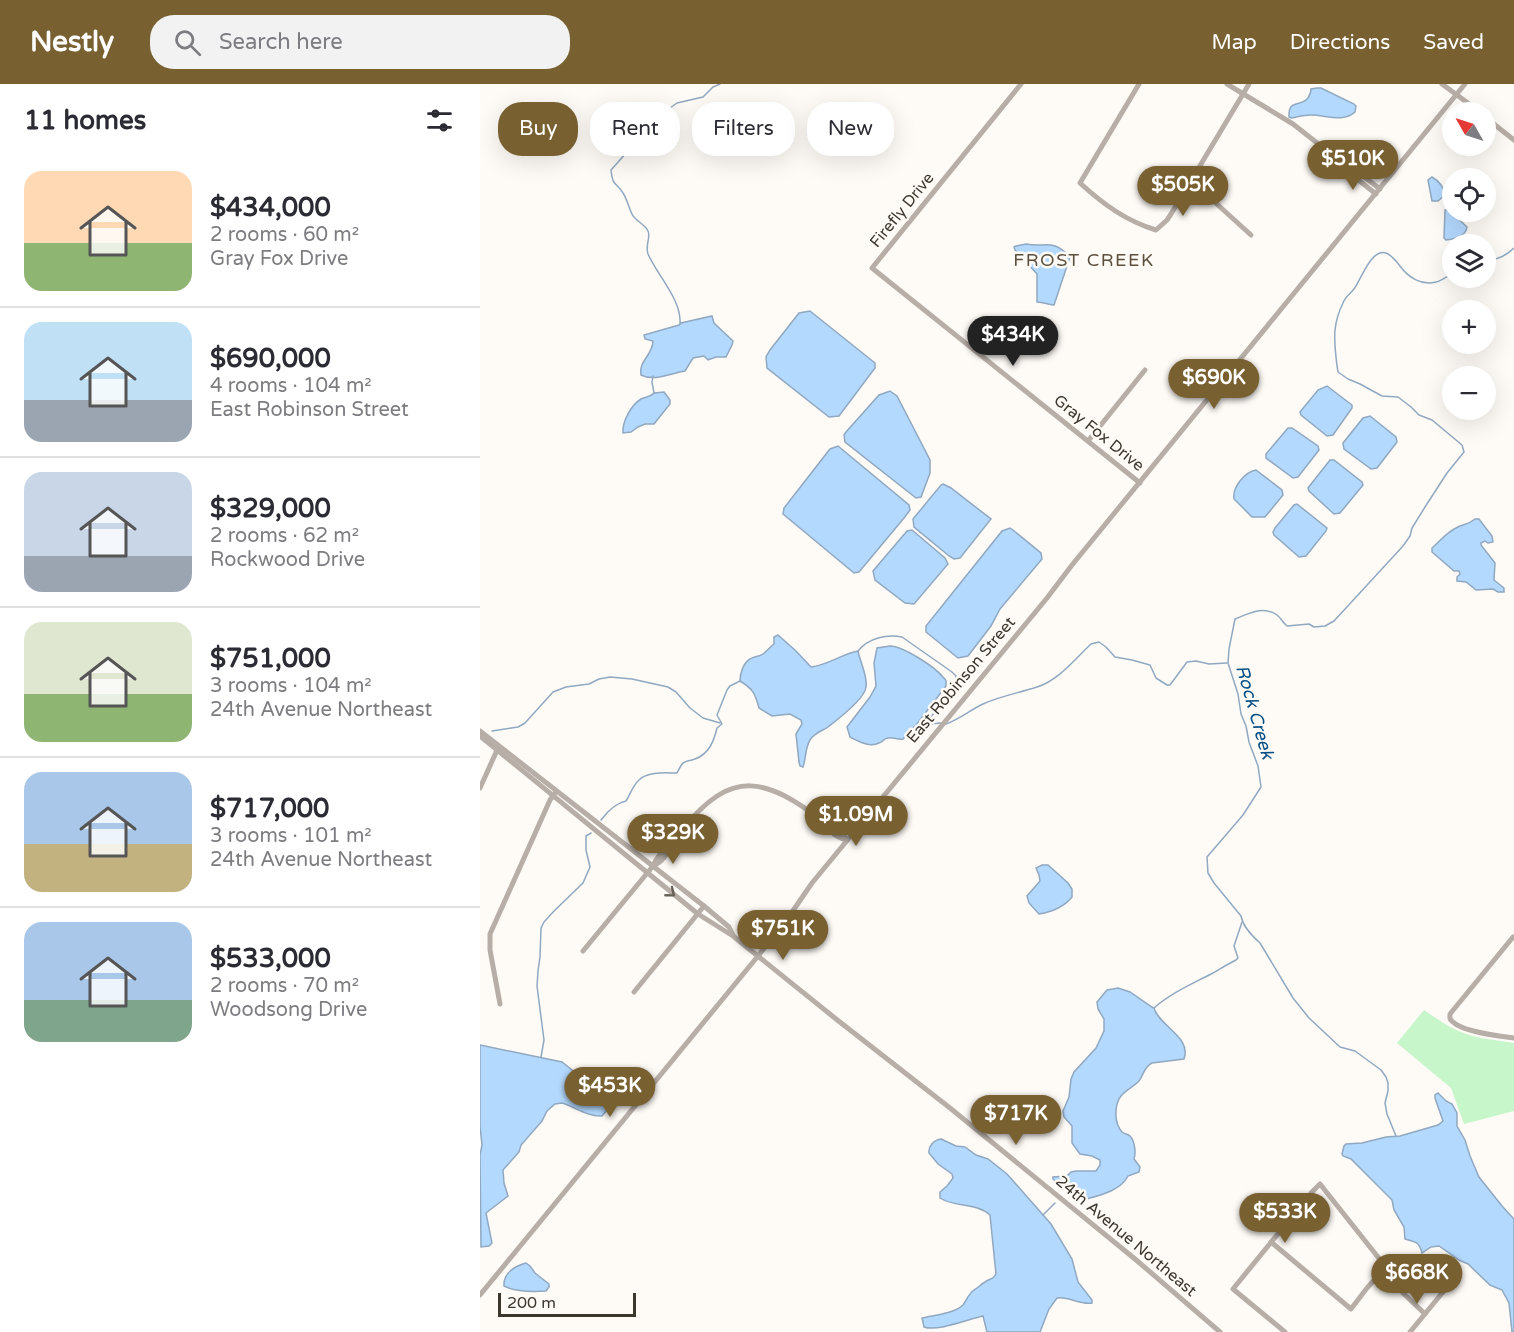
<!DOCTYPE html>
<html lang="en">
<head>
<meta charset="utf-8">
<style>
  body { margin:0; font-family:"Varela Round",sans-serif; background:#f2f2f3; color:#2b2b33; height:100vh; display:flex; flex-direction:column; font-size:22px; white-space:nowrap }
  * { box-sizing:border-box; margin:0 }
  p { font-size:20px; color:#7c7c81 }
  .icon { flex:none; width:33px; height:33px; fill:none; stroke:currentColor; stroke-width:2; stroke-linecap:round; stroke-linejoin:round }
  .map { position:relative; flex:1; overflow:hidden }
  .details { display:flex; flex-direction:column; background:#fff; width:480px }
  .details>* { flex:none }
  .hud { position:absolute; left:18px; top:18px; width:570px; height:54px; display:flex; gap:12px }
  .needle { width:39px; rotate:309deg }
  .buttons { position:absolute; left:962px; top:18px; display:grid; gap:12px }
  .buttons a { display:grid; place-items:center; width:54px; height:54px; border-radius:50%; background:#fff; box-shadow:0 6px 24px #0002; font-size:30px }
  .scale { position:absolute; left:18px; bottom:15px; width:138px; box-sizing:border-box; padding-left:6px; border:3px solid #3c372e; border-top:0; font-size:16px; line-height:21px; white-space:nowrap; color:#3c372e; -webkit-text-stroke:4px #fefbf7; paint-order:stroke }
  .price { position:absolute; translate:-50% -51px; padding:0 14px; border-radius:21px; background:#786031; color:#fff; font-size:20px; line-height:39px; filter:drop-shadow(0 2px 3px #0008) }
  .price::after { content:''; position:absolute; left:50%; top:36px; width:18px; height:14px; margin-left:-9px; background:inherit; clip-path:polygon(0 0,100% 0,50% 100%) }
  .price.active { background:#222; color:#fff }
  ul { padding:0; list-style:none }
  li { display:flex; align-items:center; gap:18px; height:150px; padding:0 24px }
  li+li { border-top:2px solid #e1e1e2 }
  li span { display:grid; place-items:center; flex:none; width:168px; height:120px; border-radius:18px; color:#555 }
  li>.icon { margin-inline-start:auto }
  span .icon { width:72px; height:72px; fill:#fffc; stroke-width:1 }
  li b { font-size:26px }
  h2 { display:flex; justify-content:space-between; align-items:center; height:72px; padding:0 24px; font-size:26px }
  .tag { padding:0 21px; border-radius:24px; background:#fff; box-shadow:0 6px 24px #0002; font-size:21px; line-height:54px }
  .tag.active { background:#786031; color:#fff }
  header { display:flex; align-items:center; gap:36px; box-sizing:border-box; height:84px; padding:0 30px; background:#786031; color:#fff }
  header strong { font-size:28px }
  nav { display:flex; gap:33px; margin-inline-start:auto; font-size:21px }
  .search { width:420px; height:54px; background:#f2f2f3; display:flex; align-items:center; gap:15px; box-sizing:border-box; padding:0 21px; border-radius:24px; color:#7c7c81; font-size:22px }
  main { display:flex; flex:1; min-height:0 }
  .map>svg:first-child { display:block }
  .green { fill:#c6f6ca }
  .water { fill:#b4d9fe; stroke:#90a8c0; stroke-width:1.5 }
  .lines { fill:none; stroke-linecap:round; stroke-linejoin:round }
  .stream { stroke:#90a8c0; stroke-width:1.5 }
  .minor { stroke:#b7aea7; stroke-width:5 }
  .oneway { stroke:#676158 }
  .labels { text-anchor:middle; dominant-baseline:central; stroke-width:5; stroke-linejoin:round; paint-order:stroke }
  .street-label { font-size:16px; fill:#3c372e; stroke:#fefbf7 }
  .neighbourhood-label { font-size:18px; letter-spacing:1.5px; fill:#5b4f3e; stroke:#fefbf7 }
  .water-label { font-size:18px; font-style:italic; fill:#054f85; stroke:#fefbf7 }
</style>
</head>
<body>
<header>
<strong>Nestly</strong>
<div class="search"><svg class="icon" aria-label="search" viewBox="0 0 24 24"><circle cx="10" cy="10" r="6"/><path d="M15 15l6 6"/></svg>Search here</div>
<nav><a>Map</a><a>Directions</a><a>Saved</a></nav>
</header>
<main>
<section class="details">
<h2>11 homes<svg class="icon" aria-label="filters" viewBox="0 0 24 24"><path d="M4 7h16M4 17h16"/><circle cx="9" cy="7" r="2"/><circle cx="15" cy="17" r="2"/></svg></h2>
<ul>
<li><span style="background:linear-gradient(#ffd9b3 60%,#8fb573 0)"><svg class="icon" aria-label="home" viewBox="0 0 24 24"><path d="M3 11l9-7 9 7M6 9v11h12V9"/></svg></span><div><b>$434,000</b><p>2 rooms · 60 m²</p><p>Gray Fox Drive</p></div></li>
<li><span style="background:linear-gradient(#bfe0f5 65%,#9aa5b1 0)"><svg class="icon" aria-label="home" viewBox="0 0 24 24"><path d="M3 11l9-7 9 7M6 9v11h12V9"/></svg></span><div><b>$690,000</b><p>4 rooms · 104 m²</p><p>East Robinson Street</p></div></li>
<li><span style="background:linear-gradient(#c9d6e8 70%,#9aa5b1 0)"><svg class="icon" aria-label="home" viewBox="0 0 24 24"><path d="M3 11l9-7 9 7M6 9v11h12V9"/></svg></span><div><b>$329,000</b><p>2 rooms · 62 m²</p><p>Rockwood Drive</p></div></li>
<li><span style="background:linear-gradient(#dfe7d0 60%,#8fb573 0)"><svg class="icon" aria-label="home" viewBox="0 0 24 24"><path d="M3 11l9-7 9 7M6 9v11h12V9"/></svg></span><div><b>$751,000</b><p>3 rooms · 104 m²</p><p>24th Avenue Northeast</p></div></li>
<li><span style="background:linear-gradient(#a9c7e8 60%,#c2b280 0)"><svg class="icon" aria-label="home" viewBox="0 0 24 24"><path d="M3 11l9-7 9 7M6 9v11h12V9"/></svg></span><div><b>$717,000</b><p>3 rooms · 101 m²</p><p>24th Avenue Northeast</p></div></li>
<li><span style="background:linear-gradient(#a9c7e8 65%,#7fa58c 0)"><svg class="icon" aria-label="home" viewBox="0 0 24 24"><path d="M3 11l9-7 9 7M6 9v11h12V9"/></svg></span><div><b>$533,000</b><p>2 rooms · 70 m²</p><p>Woodsong Drive</p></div></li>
</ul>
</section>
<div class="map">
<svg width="1034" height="1248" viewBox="0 0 1034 1248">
  <rect width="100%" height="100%" fill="#fefbf7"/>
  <path class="green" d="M 944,926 C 956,934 968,943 981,948 C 997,955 1017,956 1034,959 L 1034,1027 L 984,1040 L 971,1004 L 917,959 Z"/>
  <g class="water">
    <path d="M 837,4 L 841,4 L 874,20 L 876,22 L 875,28 C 863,39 846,31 831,31 C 824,31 817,33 811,34 L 809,33 C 808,15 819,23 827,15 C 829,13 831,8 831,5 Z"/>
    <path d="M 952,93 C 959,97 964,103 965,111 L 958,117 L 952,117 L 948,96 Z"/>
    <path d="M 965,126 L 969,126 L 987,143 C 986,152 975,155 966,156 L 964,154 Z"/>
    <path d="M 546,160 C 567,164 572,154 590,173 L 574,221 C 568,221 564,218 557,218 L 557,190 L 535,166 L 534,163 L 536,162 Z"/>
    <polygon points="330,227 395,279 395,284 359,332 349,333 287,284 286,273 290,266 319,229"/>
    <path d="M 232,232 L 234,239 L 253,257 L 252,261 L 246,273 L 236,273 L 228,276 L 224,272 L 213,274 L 205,287 C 191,289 175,298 161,291 C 158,277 173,271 173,257 L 165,255 L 164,251 L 199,241 L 201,239 Z"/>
    <polygon points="847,302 872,321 872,324 853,351 847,352 821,331 820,328 838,306"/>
    <polygon points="410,307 417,312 450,376 450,389 441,413 436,414 365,358 364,351 366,348 399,311"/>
    <path d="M 184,308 L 190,316 L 190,320 L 174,340 L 165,340 L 158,343 L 151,348 L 143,349 C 142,338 151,321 161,315 C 166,313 170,313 174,309 Z"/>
    <polygon points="890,332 916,353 917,358 897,384 891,385 864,365 863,359 883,334"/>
    <polygon points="808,344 812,344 838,362 839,366 818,393 813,394 786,374 786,370"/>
    <polygon points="358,362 429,421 430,426 424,434 379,488 374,489 303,430 304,424 350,365"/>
    <polygon points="850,376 854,376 882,398 883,401 860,429 854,430 829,407 828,404"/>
    <path d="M 776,386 L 802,406 L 803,411 L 785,433 L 772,433 L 754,415 C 752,403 765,388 776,386 Z"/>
    <polygon points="463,400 471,404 511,435 480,474 474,475 469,472 434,443 433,435 461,401"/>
    <polygon points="817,420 847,444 846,447 826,472 819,473 794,451 793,448 795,444 814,421"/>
    <path d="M 995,435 L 999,435 L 1012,452 L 1013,458 L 1008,459 L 1005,457 L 1001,459 L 1001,461 L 1015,479 L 1014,496 L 1024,504 L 1024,508 L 1018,508 L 1013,505 L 996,506 L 986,498 L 977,497 L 977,493 L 980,490 L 979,487 L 974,487 L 952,468 L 952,464 C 959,458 967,448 976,444 C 983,440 988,441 995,435 Z"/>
    <polygon points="530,444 533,446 561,469 562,475 520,525 511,542 488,572 478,574 446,548 446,542 522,447"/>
    <polygon points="432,446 465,474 468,480 434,520 425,519 395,496 393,487 427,447"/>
    <path d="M 298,551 L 316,567 L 331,583 C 348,581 362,570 378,567 C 380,578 388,592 386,603 C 385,615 357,636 348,643 C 342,647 334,649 330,656 C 325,664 326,675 323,683 L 320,682 L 319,678 L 316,650 L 322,640 L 321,636 L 310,630 L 292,632 L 279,624 C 275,609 273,605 260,597 C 260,590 263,579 270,575 C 274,572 279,573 283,570 C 287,567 290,563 294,560 L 294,553 Z"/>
    <path d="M 410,562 C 423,562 455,583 463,593 C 467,597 466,597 466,602 L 437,640 L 423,655 C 418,656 413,653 408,654 C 402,655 405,657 399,659 C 390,664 378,657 370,653 L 367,643 L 390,613 L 396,602 L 394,579 L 397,564 Z"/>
    <path d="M 562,781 L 568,781 L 588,799 L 592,805 L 592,813 C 584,823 571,828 559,830 L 549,819 L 547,812 L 560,797 L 559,791 L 556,784 Z"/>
    <path d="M 638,904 L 650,908 L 672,923 L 674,924 C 679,942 712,953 704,975 L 672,979 C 664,983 664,990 659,997 C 653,1003 646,1006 641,1012 C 634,1021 634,1039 642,1048 C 644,1050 648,1050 650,1052 C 655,1057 656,1069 654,1075 L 660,1083 L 659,1088 L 648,1092 C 640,1108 616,1112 600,1117 L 573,1095 L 573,1093 L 587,1092 L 591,1088 L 596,1087 L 616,1087 L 620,1081 L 620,1076 L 612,1072 L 600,1070 L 592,1059 L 592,1042 L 584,1033 L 583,1027 L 589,1013 L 591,995 L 594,988 L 616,964 L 624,947 L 624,935 L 618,925 L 617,918 L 627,906 Z"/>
    <path d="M 0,961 L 82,978 L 97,990 L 105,1004 L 120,1017 L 127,1024 L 127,1026 L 122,1032 C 108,1033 95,1023 82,1019 L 75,1020 L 67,1027 L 62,1037 L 41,1061 L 39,1068 L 23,1086 L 24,1099 L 28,1112 L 6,1129 L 12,1159 L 9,1162 L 1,1163 L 0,1071 L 2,1061 L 0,1042 Z"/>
    <path d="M 958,1009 L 966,1017 L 972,1020 L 977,1029 L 977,1042 L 985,1056 L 990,1072 L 999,1093 L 1022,1122 L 1034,1135 L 1034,1248 L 1032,1248 L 1029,1219 L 1022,1206 L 1010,1201 L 988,1180 L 979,1176 L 959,1162 L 951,1163 L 942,1169 C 939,1157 935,1158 925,1155 L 924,1143 L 914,1126 L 912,1116 L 871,1075 L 863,1072 L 862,1070 L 864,1062 L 866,1060 L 882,1059 L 906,1053 L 920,1052 L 958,1041 L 963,1037 L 955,1014 L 955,1011 Z"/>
    <path d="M 461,1055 L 476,1062 L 485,1063 L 496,1071 L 508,1075 L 527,1090 L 571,1140 L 592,1175 L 598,1198 L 612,1216 L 612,1219 C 599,1221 589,1212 577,1214 L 569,1225 L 560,1248 L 507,1248 L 503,1232 C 489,1235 457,1248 444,1243 L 442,1234 C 454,1231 473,1230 483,1221 C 487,1216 488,1210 494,1206 C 498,1204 501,1200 505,1198 C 510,1194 513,1196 516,1190 L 510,1131 C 496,1118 475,1124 460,1114 L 460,1108 L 467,1102 L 473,1094 L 472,1090 L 458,1080 L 449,1069 C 448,1062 454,1056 461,1055 Z"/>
    <path d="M 46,1179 L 50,1182 L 55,1189 L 69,1200 L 69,1203 L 66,1207 C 53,1208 36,1208 24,1202 C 23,1189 35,1182 46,1179 Z"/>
  </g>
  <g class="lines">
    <g class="stream">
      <path d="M 1005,177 C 1017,176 1026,172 1034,164"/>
      <path d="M 200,240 C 202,216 177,191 168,170 C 165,161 171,153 168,147 C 165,140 155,137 152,130 C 149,124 147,115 143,109 C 136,97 133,104 131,86 L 179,32 L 197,19 L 223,13 L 233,3 L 240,0"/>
      <polyline points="173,292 172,298 174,309"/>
      <path d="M 378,567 C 388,554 407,550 422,553 L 472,588 L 476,592 L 476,603 L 449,635 L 449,640 L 461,639"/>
      <path d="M 466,640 C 480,635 490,626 503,620 C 520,612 539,609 557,603 C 579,596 595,575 611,560 L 619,558 L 626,563 L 635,573 L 652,576 L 670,581 L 676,594 L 687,601 L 690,601 L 707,578 L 716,577 L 729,580 L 747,579"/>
      <polyline points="12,647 38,643 45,639 73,608 86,603 109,600 119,595 130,593 152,595 188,603 196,608 210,624 223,634 240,639"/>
      <path d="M 121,736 C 127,728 136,719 146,717 C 150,711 153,701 159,696 C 168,687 186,689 197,689 C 204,675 203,679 215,675 C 229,670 234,657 237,644 L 242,640 L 237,631 L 247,606 L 250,602 L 260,597"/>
      <path d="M 674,924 C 691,909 712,900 731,890 C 740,885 748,880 756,876 L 758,874 L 754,862 L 762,838"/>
      <polyline points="61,973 64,956 57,902 58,887 60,873 61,844 64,838 74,827 103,799 110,783 106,766 106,752 111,749"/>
      <path d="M 916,1052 L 907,1030 L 905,1019 L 908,1007 L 908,999 L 906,993 L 901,986 L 875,967 L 860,963 L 829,934 L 813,914 L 780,859 C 772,852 763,843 761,832 L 734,799 L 728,789 L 727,773 L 763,731 L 781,703 L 778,682 L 769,658 L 766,642 L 761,630 L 758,610 L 748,579 L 749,565 L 755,535 C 768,530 783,521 797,531 C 801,534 803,539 807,542 L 829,540 L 834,543 L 845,542 L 854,537 L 923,462 L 930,452 L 932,444 L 945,423 L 967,389 L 984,368 L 982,361 L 952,336 L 939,331 L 931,323 L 918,313 L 902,312 L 880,300 L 868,295 L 858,288 C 856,277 854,256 855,246 C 856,237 859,227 863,219 C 865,213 870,210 874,205 C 881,196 891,164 906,169 C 911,171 917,178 920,182 C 928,193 941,202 956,198 C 961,197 967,192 972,190"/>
      <polyline points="563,1131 575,1119"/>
    </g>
    <g class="minor">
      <polyline points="541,0 392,184 660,399"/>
      <path d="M 659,0 L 600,99 C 623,120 646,137 676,146 L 687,136 L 691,130 L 769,0"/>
      <polyline points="747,0 813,40 874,88 879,89 900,105"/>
      <polyline points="962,0 1000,28"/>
      <polyline points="1005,33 1034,56"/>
      <polyline points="874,88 877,95 896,110"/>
      <polyline points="709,100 728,112 771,151"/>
      <polyline points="608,357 665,286"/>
      <polyline points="0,647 224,822 249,843 253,851"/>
      <polyline points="0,652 218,830 253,852 356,935 470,1024 655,1175 740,1248"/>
      <polyline points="0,704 18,664"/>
      <path d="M 344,738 C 353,740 362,747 367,756 C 357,754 349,747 344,738 Z"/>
      <path d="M 173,782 C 183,777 187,771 190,761"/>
      <path d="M 1033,853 L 970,930 C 970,934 969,935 973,938 C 983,948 1019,952 1034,954"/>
      <path d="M 103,867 L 173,782 C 177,772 183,767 190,760 C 195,756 198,751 202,746 C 252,683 286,694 344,738"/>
      <polyline points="154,908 224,822"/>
      <polyline points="20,920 10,866 10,850 70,716 75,709"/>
      <polyline points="791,1158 871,1225 887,1204 906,1183"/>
      <polyline points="0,1211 278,872 308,834 332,799 567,514 592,481 985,0"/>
      <polyline points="805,1248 753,1205 832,1108 840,1100 909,1187 923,1209 945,1230"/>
      <polyline points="930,1248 963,1208"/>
    </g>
  </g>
  <defs><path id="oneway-chevron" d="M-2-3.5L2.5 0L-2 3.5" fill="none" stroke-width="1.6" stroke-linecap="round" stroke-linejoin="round" transform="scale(1.5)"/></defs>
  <use class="oneway" href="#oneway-chevron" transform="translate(191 809) rotate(39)"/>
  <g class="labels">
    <g class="street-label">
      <text transform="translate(422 126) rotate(-51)">Firefly Drive</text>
      <text transform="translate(619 349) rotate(39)">Gray Fox Drive</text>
      <text transform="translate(481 596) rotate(-50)">East Robinson Street</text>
      <text transform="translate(646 1152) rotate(40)">24th Avenue Northeast</text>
    </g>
    <g class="neighbourhood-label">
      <text x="604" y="176">FROST CREEK</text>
    </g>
    <g class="water-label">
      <text transform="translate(775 628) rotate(74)">Rock Creek</text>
    </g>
  </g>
</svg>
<div class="buttons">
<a><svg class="needle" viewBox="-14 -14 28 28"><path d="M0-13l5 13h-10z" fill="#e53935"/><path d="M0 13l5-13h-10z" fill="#7c7c81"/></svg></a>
<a><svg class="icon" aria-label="locate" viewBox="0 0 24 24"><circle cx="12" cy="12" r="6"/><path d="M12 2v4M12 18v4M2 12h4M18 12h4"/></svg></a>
<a><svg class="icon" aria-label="layers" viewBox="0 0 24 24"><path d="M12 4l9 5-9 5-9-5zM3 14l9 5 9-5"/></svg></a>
<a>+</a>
<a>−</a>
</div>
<div class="scale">200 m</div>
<b class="price" style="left:873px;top:107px">$510K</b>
<b class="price" style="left:703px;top:133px">$505K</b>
<b class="price active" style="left:533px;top:283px">$434K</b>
<b class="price" style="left:734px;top:326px">$690K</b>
<b class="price" style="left:376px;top:763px">$1.09M</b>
<b class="price" style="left:193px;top:781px">$329K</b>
<b class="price" style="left:303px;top:877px">$751K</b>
<b class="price" style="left:130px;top:1034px">$453K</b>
<b class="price" style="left:536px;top:1062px">$717K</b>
<b class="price" style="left:805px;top:1160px">$533K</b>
<b class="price" style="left:937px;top:1221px">$668K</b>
<div class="hud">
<a class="tag active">Buy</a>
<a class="tag">Rent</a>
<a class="tag">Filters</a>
<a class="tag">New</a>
</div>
</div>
</main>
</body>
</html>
